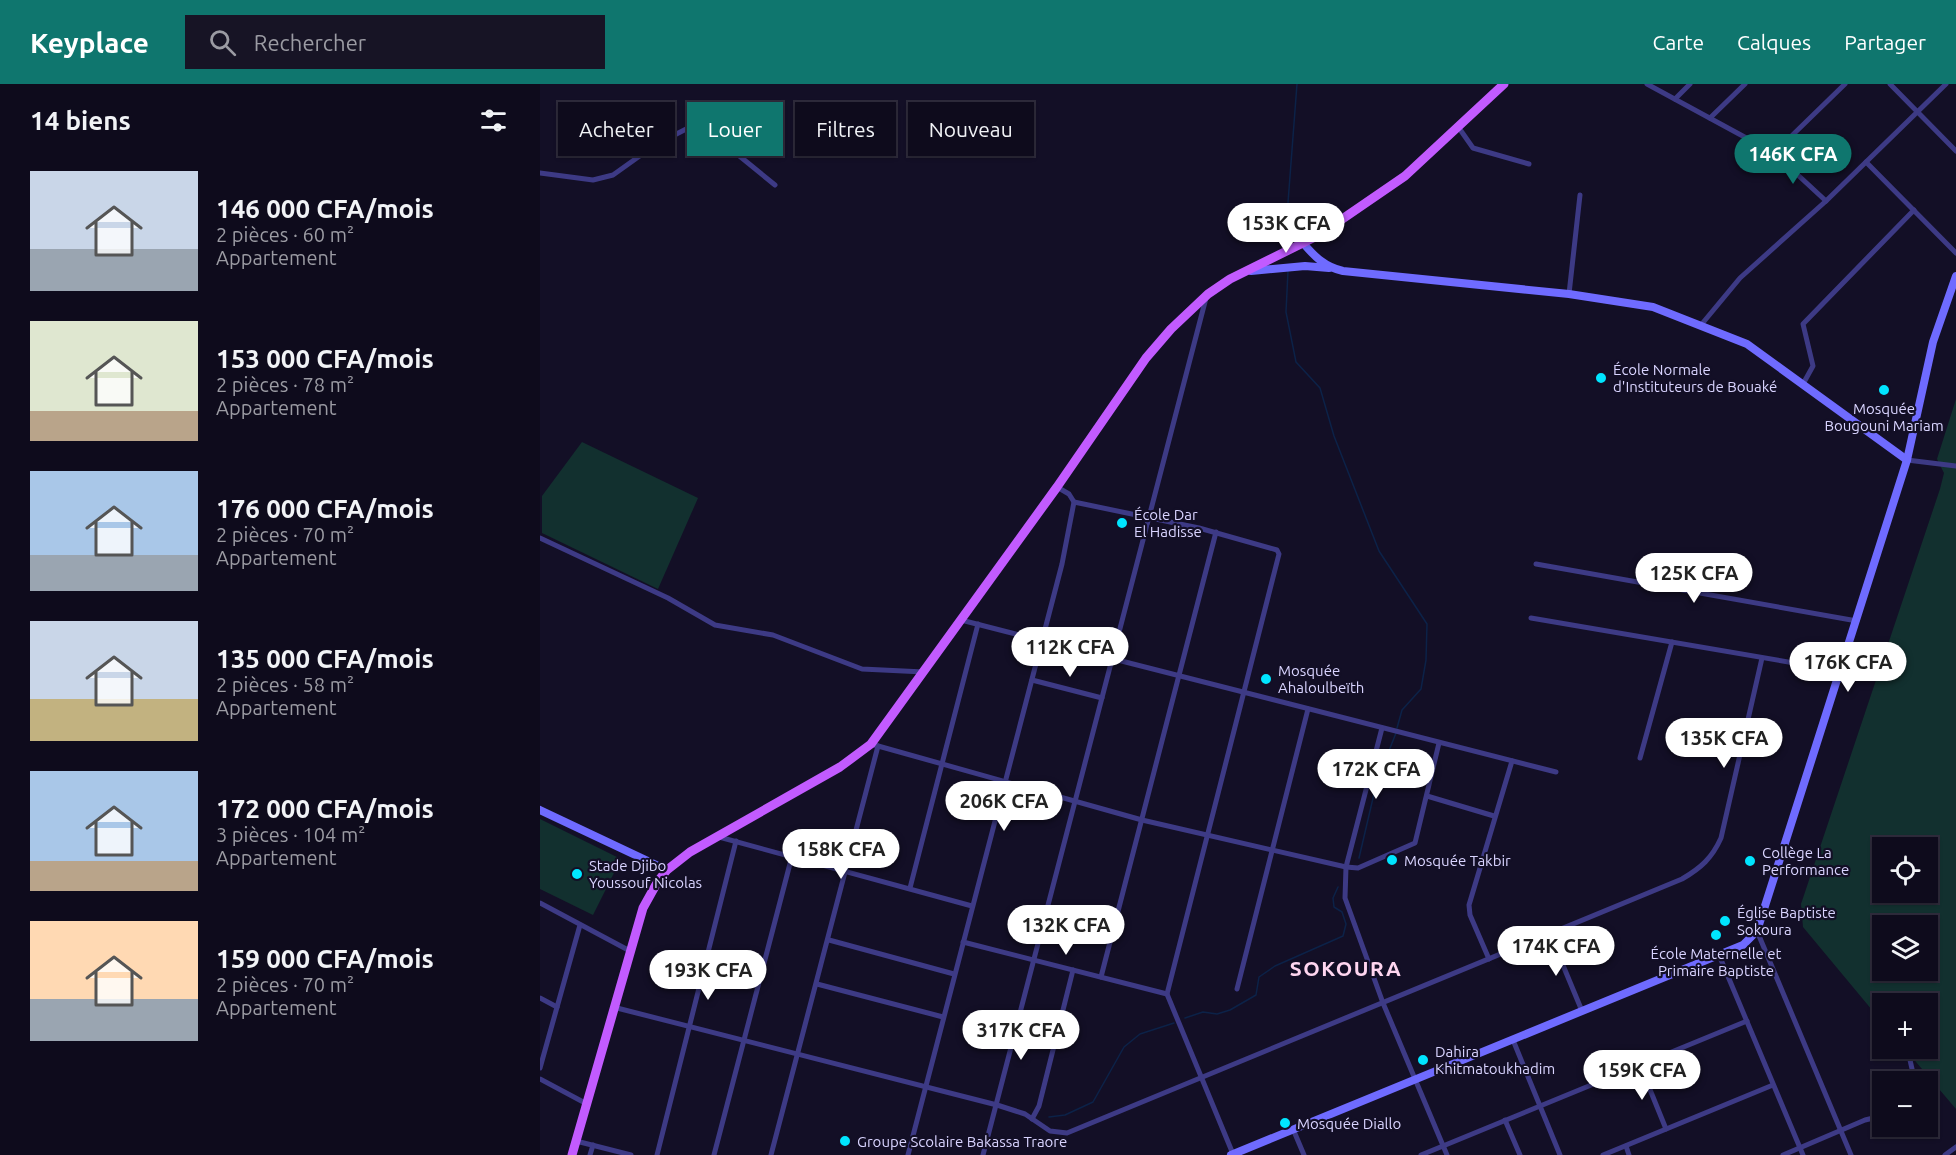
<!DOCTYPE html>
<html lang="fr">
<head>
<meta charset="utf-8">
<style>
  body { margin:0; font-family:Ubuntu,sans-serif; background:#171425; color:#f1f3f6; height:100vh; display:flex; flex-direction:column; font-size:22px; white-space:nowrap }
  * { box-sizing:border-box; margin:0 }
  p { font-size:20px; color:#9b9ba3 }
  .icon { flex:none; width:33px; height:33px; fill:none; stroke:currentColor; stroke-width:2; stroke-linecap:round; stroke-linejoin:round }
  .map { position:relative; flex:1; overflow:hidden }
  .side { display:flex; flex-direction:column; background:#0e0b1c; width:540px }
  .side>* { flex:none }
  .hud { position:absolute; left:18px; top:18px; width:570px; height:54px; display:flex; gap:12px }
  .tools { position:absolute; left:1332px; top:753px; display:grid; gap:12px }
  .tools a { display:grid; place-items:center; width:66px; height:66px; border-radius:0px; background:#0e0b1c; box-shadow:0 2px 4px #0004,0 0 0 2px #2e2b3b; font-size:30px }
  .price { position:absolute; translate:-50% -51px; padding:0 14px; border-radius:21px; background:#fff; color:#222; font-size:20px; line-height:39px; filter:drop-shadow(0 2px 3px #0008) }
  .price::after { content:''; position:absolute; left:50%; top:36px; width:18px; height:14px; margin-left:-9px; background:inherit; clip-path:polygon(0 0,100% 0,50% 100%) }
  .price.current { background:#0f766e; color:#fff }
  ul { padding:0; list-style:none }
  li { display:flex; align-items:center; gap:18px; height:150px; padding:0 30px }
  li span { display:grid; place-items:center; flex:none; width:168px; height:120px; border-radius:0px; color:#555 }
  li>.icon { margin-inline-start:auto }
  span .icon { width:72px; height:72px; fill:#fffc; stroke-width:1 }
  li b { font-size:26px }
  h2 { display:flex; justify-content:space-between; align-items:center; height:72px; padding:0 30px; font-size:26px }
  .chip { padding:0 21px; border-radius:0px; background:#0e0b1c; box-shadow:0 2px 4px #0004,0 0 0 2px #2e2b3b; font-size:21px; line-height:54px }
  .chip.current { background:#0f766e; color:#fff }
  header { display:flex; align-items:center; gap:36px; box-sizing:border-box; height:84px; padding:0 30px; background:#0f766e; color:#fff }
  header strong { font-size:28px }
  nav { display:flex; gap:33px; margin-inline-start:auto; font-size:21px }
  .search { width:420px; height:54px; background:#171425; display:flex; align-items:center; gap:15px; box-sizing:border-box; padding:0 21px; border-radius:0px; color:#9b9ba3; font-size:22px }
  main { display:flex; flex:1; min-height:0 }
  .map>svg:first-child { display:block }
  .green { fill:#12302f; fill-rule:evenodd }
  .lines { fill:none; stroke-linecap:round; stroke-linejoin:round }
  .stream { stroke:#0c2248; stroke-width:1.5 }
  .street { stroke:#3d3a85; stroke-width:5 }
  .secondary { stroke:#6f6bff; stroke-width:8 }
  .primary { stroke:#c25bff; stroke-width:9 }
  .poi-dot { fill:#00e5ff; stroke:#130f26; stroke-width:2 }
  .labels { text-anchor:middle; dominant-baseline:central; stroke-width:4.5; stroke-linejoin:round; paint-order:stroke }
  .poi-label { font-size:15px; fill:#d9d4ff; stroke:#130f26; text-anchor:start }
  .district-label { font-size:21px; font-weight:bold; letter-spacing:1.5px; fill:#ffd6f0; stroke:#130f26 }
</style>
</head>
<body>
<header>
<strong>Keyplace</strong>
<div class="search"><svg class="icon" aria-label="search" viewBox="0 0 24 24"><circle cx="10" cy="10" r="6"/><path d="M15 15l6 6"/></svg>Rechercher</div>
<nav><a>Carte</a><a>Calques</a><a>Partager</a></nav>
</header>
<main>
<section class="side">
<h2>14 biens<svg class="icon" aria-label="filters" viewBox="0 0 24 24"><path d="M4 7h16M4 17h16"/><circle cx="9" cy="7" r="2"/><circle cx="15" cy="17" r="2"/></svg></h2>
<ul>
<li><span style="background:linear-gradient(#c9d6e8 65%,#9aa5b1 0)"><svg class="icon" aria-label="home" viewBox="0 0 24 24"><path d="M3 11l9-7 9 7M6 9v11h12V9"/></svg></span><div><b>146 000 CFA/mois</b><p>2 pièces · 60 m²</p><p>Appartement</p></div></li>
<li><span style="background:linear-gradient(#dfe7d0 75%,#b9a48a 0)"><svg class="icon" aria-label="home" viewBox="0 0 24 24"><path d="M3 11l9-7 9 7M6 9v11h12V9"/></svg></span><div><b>153 000 CFA/mois</b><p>2 pièces · 78 m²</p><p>Appartement</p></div></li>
<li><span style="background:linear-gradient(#a9c7e8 70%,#9aa5b1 0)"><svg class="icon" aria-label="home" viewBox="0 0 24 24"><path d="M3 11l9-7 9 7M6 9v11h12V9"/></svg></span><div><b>176 000 CFA/mois</b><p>2 pièces · 70 m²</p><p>Appartement</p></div></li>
<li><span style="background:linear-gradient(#c9d6e8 65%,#c2b280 0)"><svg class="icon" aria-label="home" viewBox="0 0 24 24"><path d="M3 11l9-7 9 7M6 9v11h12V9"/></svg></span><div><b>135 000 CFA/mois</b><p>2 pièces · 58 m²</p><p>Appartement</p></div></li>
<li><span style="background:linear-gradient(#a9c7e8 75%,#b9a48a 0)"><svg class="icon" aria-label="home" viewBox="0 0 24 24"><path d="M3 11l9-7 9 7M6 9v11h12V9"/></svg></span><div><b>172 000 CFA/mois</b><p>3 pièces · 104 m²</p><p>Appartement</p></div></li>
<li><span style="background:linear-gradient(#ffd9b3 65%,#9aa5b1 0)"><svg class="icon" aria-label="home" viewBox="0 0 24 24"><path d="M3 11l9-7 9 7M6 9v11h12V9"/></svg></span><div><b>159 000 CFA/mois</b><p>2 pièces · 70 m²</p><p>Appartement</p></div></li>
</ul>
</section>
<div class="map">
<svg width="1416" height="1071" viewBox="0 0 1416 1071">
  <rect width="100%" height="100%" fill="#130f26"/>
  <g class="green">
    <path d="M 1416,315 L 1416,1025 L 1365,965 L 1388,964 L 1388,920 L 1342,920 L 1342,938 L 1263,843 L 1261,820 L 1400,405 L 1404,389 L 1397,375 ZM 1342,764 L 1388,764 L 1388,808 L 1342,808 ZM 1342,842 L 1388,842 L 1388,886 L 1342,886 Z"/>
    <polygon points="42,358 158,414 118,505 2,449 2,412"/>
    <polygon points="0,735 81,775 53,831 0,805"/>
  </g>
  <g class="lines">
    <g class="stream">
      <polyline points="745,158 757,0"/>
      <polyline points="748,187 746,228 756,278 780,304 794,352 839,467 887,540 886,576 881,605 862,626 857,644"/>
      <polyline points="819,774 837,697 856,649"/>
      <polyline points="645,934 663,928 677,930 690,926 716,911 719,893 735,882 803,852 806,840 802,828 794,823 793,814 798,803"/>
      <polyline points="509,1033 525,1031 553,1018 584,963 600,950 634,939"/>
    </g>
    <g class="street">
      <polyline points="1107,0 1234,69 1286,117"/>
      <polyline points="1350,0 1416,67"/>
      <polyline points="1135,15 1150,0"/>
      <polyline points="1170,34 1205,0"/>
      <polyline points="919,44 933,64 989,80"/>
      <polyline points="1234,69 1305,0"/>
      <polyline points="1326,78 1416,169"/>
      <polyline points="0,89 53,96 73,91 115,61 154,41 165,44 235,101"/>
      <polyline points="1029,210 1040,111"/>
      <polyline points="1161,241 1200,194 1286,117 1406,0"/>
      <polyline points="1263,300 1273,282 1263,240 1374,126"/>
      <polyline points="1367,376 1416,382"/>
      <polyline points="534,418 659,444 737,466 739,470 627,910 693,1070"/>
      <polyline points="0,454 128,514 175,541 233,551 322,585 384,588"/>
      <polyline points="996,480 1317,537"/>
      <polyline points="991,534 1301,587"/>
      <polyline points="421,536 1016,688"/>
      <polyline points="492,596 562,614"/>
      <polyline points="842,644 806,783 805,814 843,919 907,1071"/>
      <polyline points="331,660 602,736 806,783 818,784 875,759 899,659"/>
      <polyline points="1100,674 1132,558"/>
      <polyline points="887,712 954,732"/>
      <polyline points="179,753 432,822"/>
      <polyline points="370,804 438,540"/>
      <polyline points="0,819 90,867"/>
      <polyline points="1217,847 1311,1071"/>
      <polyline points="1010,850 1042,927"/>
      <polyline points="289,856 414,890"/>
      <polyline points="423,858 627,910"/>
      <polyline points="1179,871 1263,1071"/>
      <polyline points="949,875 930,831 929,821 972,677"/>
      <polyline points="561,893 676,448"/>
      <polyline points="277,900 403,933"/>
      <polyline points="697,905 768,625"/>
      <polyline points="0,914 17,923"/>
      <path d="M 73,923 L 457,1021 L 485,1030 L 510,1047 L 527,1049 L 1142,795 C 1161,784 1172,774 1181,754 L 1222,574"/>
      <polyline points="973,956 1020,1071"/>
      <polyline points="1362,964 1370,976 1375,998"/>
      <polyline points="1100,981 1126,1045"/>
      <polyline points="0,984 40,841"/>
      <polyline points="0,995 47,1020"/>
      <polyline points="492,1035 499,1022 533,886"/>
      <polyline points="965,1036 980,1071"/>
      <polyline points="753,1045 764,1071"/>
      <polyline points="36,1057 91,1071"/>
      <polyline points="1086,1062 1089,1071"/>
      <polyline points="50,1071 53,1061"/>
      <polyline points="117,1071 196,757"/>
      <polyline points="174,1071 252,772"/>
      <polyline points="231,1071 338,662"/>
      <polyline points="368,1071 522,480 534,418 529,410 517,403"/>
      <polyline points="443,1071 666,214"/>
      <polyline points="881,1071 1207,937"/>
      <polyline points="1063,1071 1233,1001"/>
      <polyline points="1243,1071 1325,1036 1342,1032"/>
      <polyline points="1405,1071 1416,1063"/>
    </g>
    <g class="secondary">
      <path d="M 763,159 C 775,173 785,183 803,187 L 1029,210 L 1113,223 L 1207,260 L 1367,376"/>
      <polyline points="711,187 765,182 789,184"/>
      <polyline points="0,726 127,786"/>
      <polyline points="691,1071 1203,861 1217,847 1367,376 1393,258 1416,192"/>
    </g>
    <polyline class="primary" points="32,1071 103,824 118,797 127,786 150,768 300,683 331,660 517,403 606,274 631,245 668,210 690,195 779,151 865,92 964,0"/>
  </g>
  <g class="poi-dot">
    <circle cx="1061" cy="294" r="6"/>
    <circle cx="1344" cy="306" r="6"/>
    <circle cx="582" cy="439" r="6"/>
    <circle cx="726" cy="595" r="6"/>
    <circle cx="852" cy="776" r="6"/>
    <circle cx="1210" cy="777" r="6"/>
    <circle cx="37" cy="790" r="6"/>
    <circle cx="1185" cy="837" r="6"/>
    <circle cx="1176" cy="851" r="6"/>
    <circle cx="883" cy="976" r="6"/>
    <circle cx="745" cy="1039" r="6"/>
    <circle cx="305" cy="1057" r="6"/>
  </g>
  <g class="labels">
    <g class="poi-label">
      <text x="1073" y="285">École Normale<tspan x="1073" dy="17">d'Instituteurs de Bouaké</tspan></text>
      <text x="1344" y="324" text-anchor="middle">Mosquée<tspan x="1344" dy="17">Bougouni Mariam</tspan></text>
      <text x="594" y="430">École Dar<tspan x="594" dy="17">El Hadisse</tspan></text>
      <text x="738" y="586">Mosquée<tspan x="738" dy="17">Ahaloulbeïth</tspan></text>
      <text x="1222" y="768">Collège La<tspan x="1222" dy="17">Performance</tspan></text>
      <text x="864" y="776">Mosquée Takbir</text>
      <text x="49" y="781">Stade Djibo<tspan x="49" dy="17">Youssouf Nicolas</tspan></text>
      <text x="1197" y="828">Église Baptiste<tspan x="1197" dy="17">Sokoura</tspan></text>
      <text x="1176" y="869" text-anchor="middle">École Maternelle et<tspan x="1176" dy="17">Primaire Baptiste</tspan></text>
      <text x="895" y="967">Dahira<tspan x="895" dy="17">Khitmatoukhadim</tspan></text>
      <text x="757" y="1039">Mosquée Diallo</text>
      <text x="317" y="1057">Groupe Scolaire Bakassa Traore</text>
    </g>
    <g class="district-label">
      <text x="806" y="884">SOKOURA</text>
    </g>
  </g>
</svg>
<div class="tools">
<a><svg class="icon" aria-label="locate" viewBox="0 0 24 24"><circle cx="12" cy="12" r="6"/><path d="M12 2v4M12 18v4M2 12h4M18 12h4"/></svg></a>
<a><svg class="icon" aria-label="layers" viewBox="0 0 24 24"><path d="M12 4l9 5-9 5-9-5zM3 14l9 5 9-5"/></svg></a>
<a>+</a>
<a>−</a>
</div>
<b class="price current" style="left:1253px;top:101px">146K CFA</b>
<b class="price" style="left:746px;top:170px">153K CFA</b>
<b class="price" style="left:1154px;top:520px">125K CFA</b>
<b class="price" style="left:530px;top:594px">112K CFA</b>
<b class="price" style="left:1308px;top:609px">176K CFA</b>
<b class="price" style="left:1184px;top:685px">135K CFA</b>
<b class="price" style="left:836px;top:716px">172K CFA</b>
<b class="price" style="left:464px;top:748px">206K CFA</b>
<b class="price" style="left:301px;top:796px">158K CFA</b>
<b class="price" style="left:526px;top:872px">132K CFA</b>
<b class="price" style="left:1016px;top:893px">174K CFA</b>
<b class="price" style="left:168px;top:917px">193K CFA</b>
<b class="price" style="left:481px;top:977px">317K CFA</b>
<b class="price" style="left:1102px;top:1017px">159K CFA</b>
<div class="hud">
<a class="chip">Acheter</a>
<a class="chip current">Louer</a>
<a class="chip">Filtres</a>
<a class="chip">Nouveau</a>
</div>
</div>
</main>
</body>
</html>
